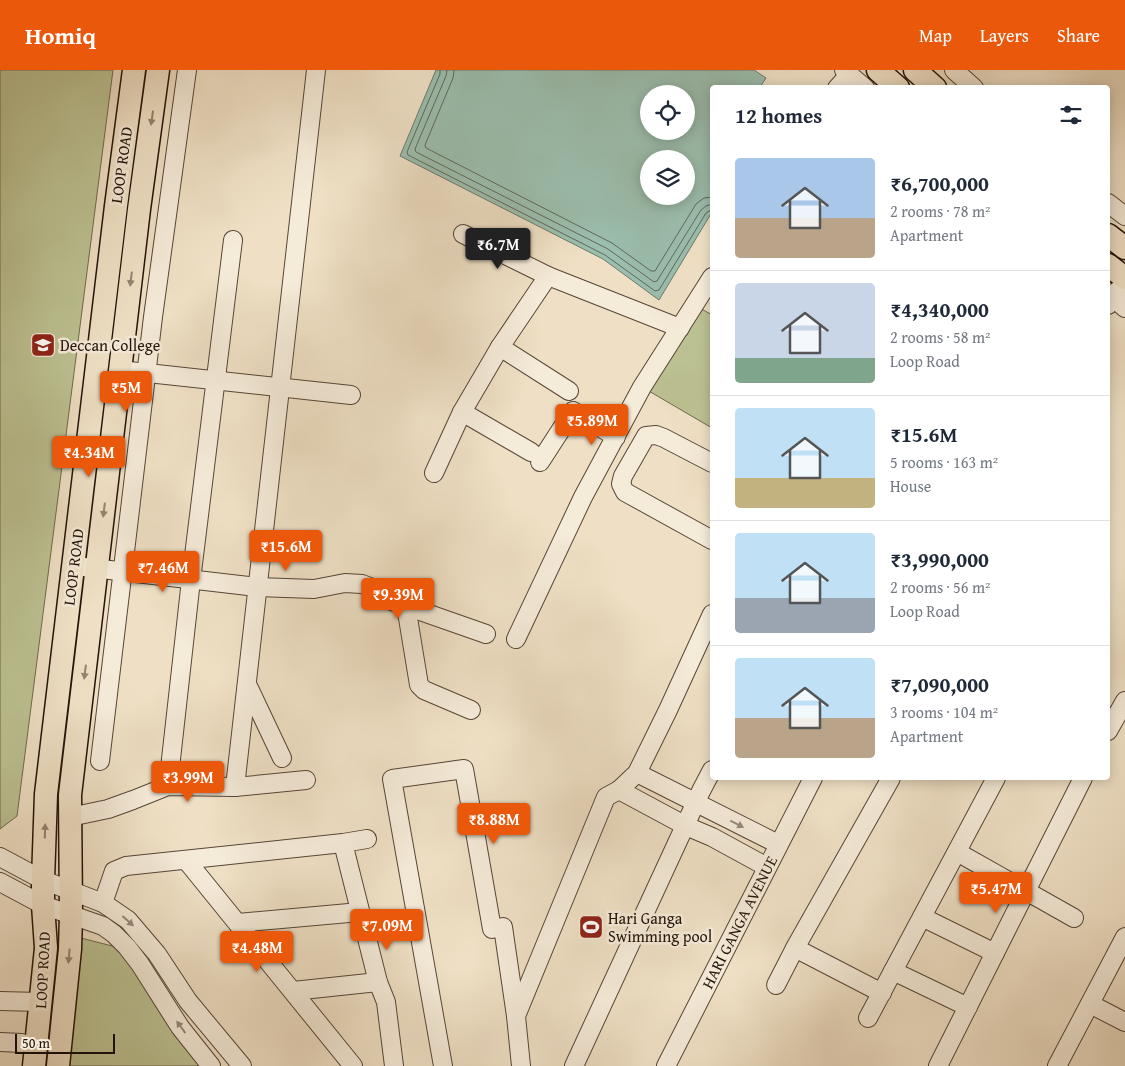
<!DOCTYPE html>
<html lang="en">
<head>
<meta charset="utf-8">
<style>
  body { margin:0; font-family:"Gentium Book Plus",serif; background:#f6f6f7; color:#1f2937; height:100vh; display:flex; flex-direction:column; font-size:19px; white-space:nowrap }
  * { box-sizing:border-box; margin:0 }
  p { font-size:16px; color:#747a83 }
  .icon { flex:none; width:28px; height:28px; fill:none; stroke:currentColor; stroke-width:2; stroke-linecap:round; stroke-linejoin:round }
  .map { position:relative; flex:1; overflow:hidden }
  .panel { position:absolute; left:710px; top:15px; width:400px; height:695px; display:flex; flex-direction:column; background:#fff; border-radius:5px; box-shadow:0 2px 12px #0003 }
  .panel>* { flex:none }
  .controls { position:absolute; left:640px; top:15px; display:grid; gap:10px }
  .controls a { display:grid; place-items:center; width:55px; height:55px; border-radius:50%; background:#fff; box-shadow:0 2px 12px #0003; font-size:25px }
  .scale { position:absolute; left:15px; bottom:12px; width:100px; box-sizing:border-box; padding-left:5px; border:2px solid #231308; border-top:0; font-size:14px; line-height:18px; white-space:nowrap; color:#231308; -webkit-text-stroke:4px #f5ebd9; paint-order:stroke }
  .price { position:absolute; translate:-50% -42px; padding:0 11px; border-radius:5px; background:#ea580c; color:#fff; font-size:16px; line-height:32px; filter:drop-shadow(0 1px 2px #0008) }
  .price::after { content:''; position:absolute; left:50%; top:30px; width:15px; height:11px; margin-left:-8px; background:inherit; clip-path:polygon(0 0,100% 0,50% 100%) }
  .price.active { background:#222; color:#fff }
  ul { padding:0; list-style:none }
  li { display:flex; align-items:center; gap:15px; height:125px; padding:0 25px }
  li+li { border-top:1px solid #e0e1e3 }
  li span { display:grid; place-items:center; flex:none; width:140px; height:100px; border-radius:5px; color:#555 }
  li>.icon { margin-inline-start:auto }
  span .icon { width:60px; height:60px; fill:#fffc; stroke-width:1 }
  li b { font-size:21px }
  h2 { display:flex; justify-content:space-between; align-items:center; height:60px; padding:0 25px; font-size:21px }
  header { display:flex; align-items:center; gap:30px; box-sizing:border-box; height:70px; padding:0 25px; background:#ea580c; color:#fff }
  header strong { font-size:24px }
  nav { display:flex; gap:28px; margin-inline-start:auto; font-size:18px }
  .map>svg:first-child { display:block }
  .green { fill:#bcc192; stroke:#706a4d }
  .water { fill:#9bbeae; stroke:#6b7a6c; fill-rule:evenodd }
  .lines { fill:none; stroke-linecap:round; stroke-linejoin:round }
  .shore { stroke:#5f685b; stroke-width:1 }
  .minor-casing { stroke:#564637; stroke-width:20 }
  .major-casing { stroke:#231308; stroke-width:25 }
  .minor { stroke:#f5ebd9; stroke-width:18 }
  .major { stroke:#efe0c5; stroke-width:22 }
  .oneway { fill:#938470 }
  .oneway2 { fill:#968a7b }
  .labels { text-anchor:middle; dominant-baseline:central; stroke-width:5; stroke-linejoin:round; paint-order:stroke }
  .street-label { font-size:16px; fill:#231308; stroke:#f5ebd9 }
  .poi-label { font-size:16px; fill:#231308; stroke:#f5ebd9; text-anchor:start }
</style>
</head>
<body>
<header>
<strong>Homiq</strong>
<nav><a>Map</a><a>Layers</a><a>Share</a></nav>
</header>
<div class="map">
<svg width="1125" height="996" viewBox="0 0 1125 996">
  <rect width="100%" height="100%" fill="#efe0c5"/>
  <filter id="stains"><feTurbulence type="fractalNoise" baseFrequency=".004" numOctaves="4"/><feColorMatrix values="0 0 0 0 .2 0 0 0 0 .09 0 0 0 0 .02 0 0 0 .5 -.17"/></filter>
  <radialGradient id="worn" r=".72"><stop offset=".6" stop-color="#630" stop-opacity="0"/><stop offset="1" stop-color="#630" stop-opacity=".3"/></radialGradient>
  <g class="green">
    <polygon points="0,0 113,0 17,746 0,759"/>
    <polygon points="695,235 712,245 712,358 642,317"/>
    <polygon points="81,868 124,879 208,996 68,996"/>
  </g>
  <path class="water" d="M 436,0 L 754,0 L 766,8 L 760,17 L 712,18 L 712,142 L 659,230 L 603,189 L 400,86 ZM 649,24 L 686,24 L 686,61 L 649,61 ZM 649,89 L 686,89 L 686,126 L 649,126 Z"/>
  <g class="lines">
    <g class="shore">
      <polyline points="440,0 440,4 407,82 408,85 605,185 655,221 659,220 706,143 709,141 712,141"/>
      <polyline points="447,0 446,6 415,79 416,82 608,179 654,212 657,211 701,140 706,136 712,134"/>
      <polyline points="454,0 453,8 425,75 426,78 612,173 651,201 655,201 696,134 704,128 712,127"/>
    </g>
    <defs>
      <g id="minor">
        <polyline points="844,0 865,18"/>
        <polyline points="954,0 974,18"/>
        <polyline points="837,18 850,4"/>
        <polyline points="1108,133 1125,146"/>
        <polyline points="463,164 548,206 680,258"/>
        <polyline points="1108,223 1125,238"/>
        <polyline points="1108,235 1112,227 1125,213"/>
        <polyline points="500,277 569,321"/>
        <polyline points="120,300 351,325"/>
        <polyline points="462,342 531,382"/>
        <polyline points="540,392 573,341 616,367"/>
        <polyline points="712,393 664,368 656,365 646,366 623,406 621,414 625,422 712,470"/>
        <polyline points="434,403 462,342 500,277 548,206"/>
        <polyline points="84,497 257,517 314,519 345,513 362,514 375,519 386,529 486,564"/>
        <polyline points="406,536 419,615 424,620 471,640"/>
        <polyline points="516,569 583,427 642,317 712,207"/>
        <polyline points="247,614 282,688"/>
        <polyline points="1108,661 1125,631"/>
        <polyline points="100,691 153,247 187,0"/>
        <polyline points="637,703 778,774"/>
        <polyline points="168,716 191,510 233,170"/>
        <polyline points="235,717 316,0"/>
        <polyline points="619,720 637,703 668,640 712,544"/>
        <polyline points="70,747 108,739 133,730 168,716 235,717 306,710"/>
        <polyline points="343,773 378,912 386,932 394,996"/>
        <polyline points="957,782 1074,848"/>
        <polyline points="0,787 43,810 103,833 128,850 157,884 188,931 242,996"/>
        <polyline points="186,790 353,996"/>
        <polyline points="0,812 43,835 103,856 114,864 127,877 140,894 180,957 211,996"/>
        <polyline points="103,833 114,801 126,796 343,773 367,769"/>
        <polyline points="922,847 995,883"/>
        <polyline points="238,853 360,842"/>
        <polyline points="893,901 968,937"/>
        <polyline points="776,915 795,878"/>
        <polyline points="293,921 378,912"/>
        <polyline points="882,923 795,878 891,708"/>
        <polyline points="0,931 40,932"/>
        <polyline points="1090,934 1125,952"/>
        <polyline points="868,948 996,708"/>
        <polyline points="0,972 22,973"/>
        <polyline points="443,996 392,709 464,699 492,859 503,857 516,946"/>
        <polyline points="521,996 516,946 606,727 619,720 686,756 712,767 767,797"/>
        <polyline points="574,996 701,721 712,700"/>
        <polyline points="666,996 813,708"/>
        <polyline points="938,996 1083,708"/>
        <polyline points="1057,996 1125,867"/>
      </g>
      <g id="major">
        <polyline points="878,0 898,18"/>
        <polyline points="915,0 935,18"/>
        <polyline points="1108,165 1125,178"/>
        <polyline points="1108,195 1125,208"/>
        <polyline points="34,996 46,878 43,835 43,810 46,724 116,136 134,0"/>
        <polyline points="58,996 70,879 71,845 70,725 139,139 158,0"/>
      </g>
    </defs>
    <use href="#minor" class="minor-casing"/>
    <use href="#major" class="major-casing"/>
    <use href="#minor" class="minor"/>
    <use href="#major" class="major"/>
  </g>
  <defs><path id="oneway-solid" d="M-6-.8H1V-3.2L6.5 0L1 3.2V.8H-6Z" transform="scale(1.25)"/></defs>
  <g class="oneway">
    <use href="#oneway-solid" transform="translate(152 48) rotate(98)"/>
    <use href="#oneway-solid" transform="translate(131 209) rotate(97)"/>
    <use href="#oneway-solid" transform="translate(104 440) rotate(97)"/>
    <use href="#oneway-solid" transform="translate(85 602) rotate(97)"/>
    <use href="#oneway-solid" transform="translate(45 761) rotate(-88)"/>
    <use href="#oneway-solid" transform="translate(69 886) rotate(95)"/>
  </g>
  <g class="oneway2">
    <use href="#oneway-solid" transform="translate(737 754) rotate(27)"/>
    <use href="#oneway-solid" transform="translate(128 851) rotate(42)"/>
    <use href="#oneway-solid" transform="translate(181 957) rotate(-126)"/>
  </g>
  <defs>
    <symbol id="university-square" viewBox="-11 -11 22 22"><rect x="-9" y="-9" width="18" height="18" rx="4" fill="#8f2418" stroke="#f5ebd9"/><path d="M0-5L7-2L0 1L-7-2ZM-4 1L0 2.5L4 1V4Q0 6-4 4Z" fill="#fff"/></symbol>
    <symbol id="stadium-square" viewBox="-11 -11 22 22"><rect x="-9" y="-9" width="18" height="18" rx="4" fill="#8f2418" stroke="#f5ebd9"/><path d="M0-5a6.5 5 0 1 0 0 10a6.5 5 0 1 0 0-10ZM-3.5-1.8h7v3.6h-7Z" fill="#fff"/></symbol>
  </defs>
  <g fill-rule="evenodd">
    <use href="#university-square" x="29" y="261" width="28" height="28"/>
    <use href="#stadium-square" x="577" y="843" width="28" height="28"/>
  </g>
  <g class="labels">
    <g class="street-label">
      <text transform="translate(121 95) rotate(-82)">LOOP ROAD</text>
      <text transform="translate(73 497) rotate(-83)">LOOP ROAD</text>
      <text transform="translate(739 852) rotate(-63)">HARI GANGA AVENUE</text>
      <text transform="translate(42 900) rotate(-87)">LOOP ROAD</text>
    </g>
    <g class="poi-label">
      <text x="60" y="275">Deccan College</text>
      <text x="608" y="848">Hari Ganga<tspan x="608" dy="18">Swimming pool</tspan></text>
    </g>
  </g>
  <rect width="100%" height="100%" filter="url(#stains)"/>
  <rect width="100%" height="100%" fill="url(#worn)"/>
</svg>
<div class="controls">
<a><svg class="icon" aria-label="locate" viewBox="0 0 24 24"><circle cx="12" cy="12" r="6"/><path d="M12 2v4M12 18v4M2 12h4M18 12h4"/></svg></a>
<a><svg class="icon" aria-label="layers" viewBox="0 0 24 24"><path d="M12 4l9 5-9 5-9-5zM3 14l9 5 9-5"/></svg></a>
</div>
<div class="scale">50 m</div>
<b class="price active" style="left:498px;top:200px">₹6.7M</b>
<b class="price" style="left:126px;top:343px">₹5M</b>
<b class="price" style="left:592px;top:376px">₹5.89M</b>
<b class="price" style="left:89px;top:408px">₹4.34M</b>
<b class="price" style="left:286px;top:502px">₹15.6M</b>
<b class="price" style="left:163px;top:523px">₹7.46M</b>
<b class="price" style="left:398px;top:550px">₹9.39M</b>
<b class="price" style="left:188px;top:733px">₹3.99M</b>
<b class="price" style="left:494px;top:775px">₹8.88M</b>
<b class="price" style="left:996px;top:844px">₹5.47M</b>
<b class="price" style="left:387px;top:881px">₹7.09M</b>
<b class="price" style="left:257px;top:903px">₹4.48M</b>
<section class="panel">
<h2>12 homes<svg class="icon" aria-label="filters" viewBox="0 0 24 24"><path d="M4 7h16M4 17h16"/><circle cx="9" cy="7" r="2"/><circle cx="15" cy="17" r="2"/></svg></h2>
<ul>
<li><span style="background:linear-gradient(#a9c7e8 60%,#b9a48a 0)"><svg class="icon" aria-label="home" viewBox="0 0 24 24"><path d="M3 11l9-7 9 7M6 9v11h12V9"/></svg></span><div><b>₹6,700,000</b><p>2 rooms · 78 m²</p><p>Apartment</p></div></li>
<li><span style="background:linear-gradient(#c9d6e8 75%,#7fa58c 0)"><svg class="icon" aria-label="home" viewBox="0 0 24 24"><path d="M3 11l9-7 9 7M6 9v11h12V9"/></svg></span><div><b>₹4,340,000</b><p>2 rooms · 58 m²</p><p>Loop Road</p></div></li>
<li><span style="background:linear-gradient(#bfe0f5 70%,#c2b280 0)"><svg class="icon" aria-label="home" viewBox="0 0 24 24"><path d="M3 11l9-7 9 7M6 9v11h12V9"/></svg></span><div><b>₹15.6M</b><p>5 rooms · 163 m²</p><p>House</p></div></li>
<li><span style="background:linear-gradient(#bfe0f5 65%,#9aa5b1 0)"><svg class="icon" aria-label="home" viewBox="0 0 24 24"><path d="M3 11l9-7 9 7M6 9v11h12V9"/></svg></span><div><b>₹3,990,000</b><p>2 rooms · 56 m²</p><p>Loop Road</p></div></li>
<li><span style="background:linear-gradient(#bfe0f5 60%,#b9a48a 0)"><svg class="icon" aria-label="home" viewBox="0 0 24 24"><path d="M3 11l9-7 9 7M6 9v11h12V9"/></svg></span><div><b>₹7,090,000</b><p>3 rooms · 104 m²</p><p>Apartment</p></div></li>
</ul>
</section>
</div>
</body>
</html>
